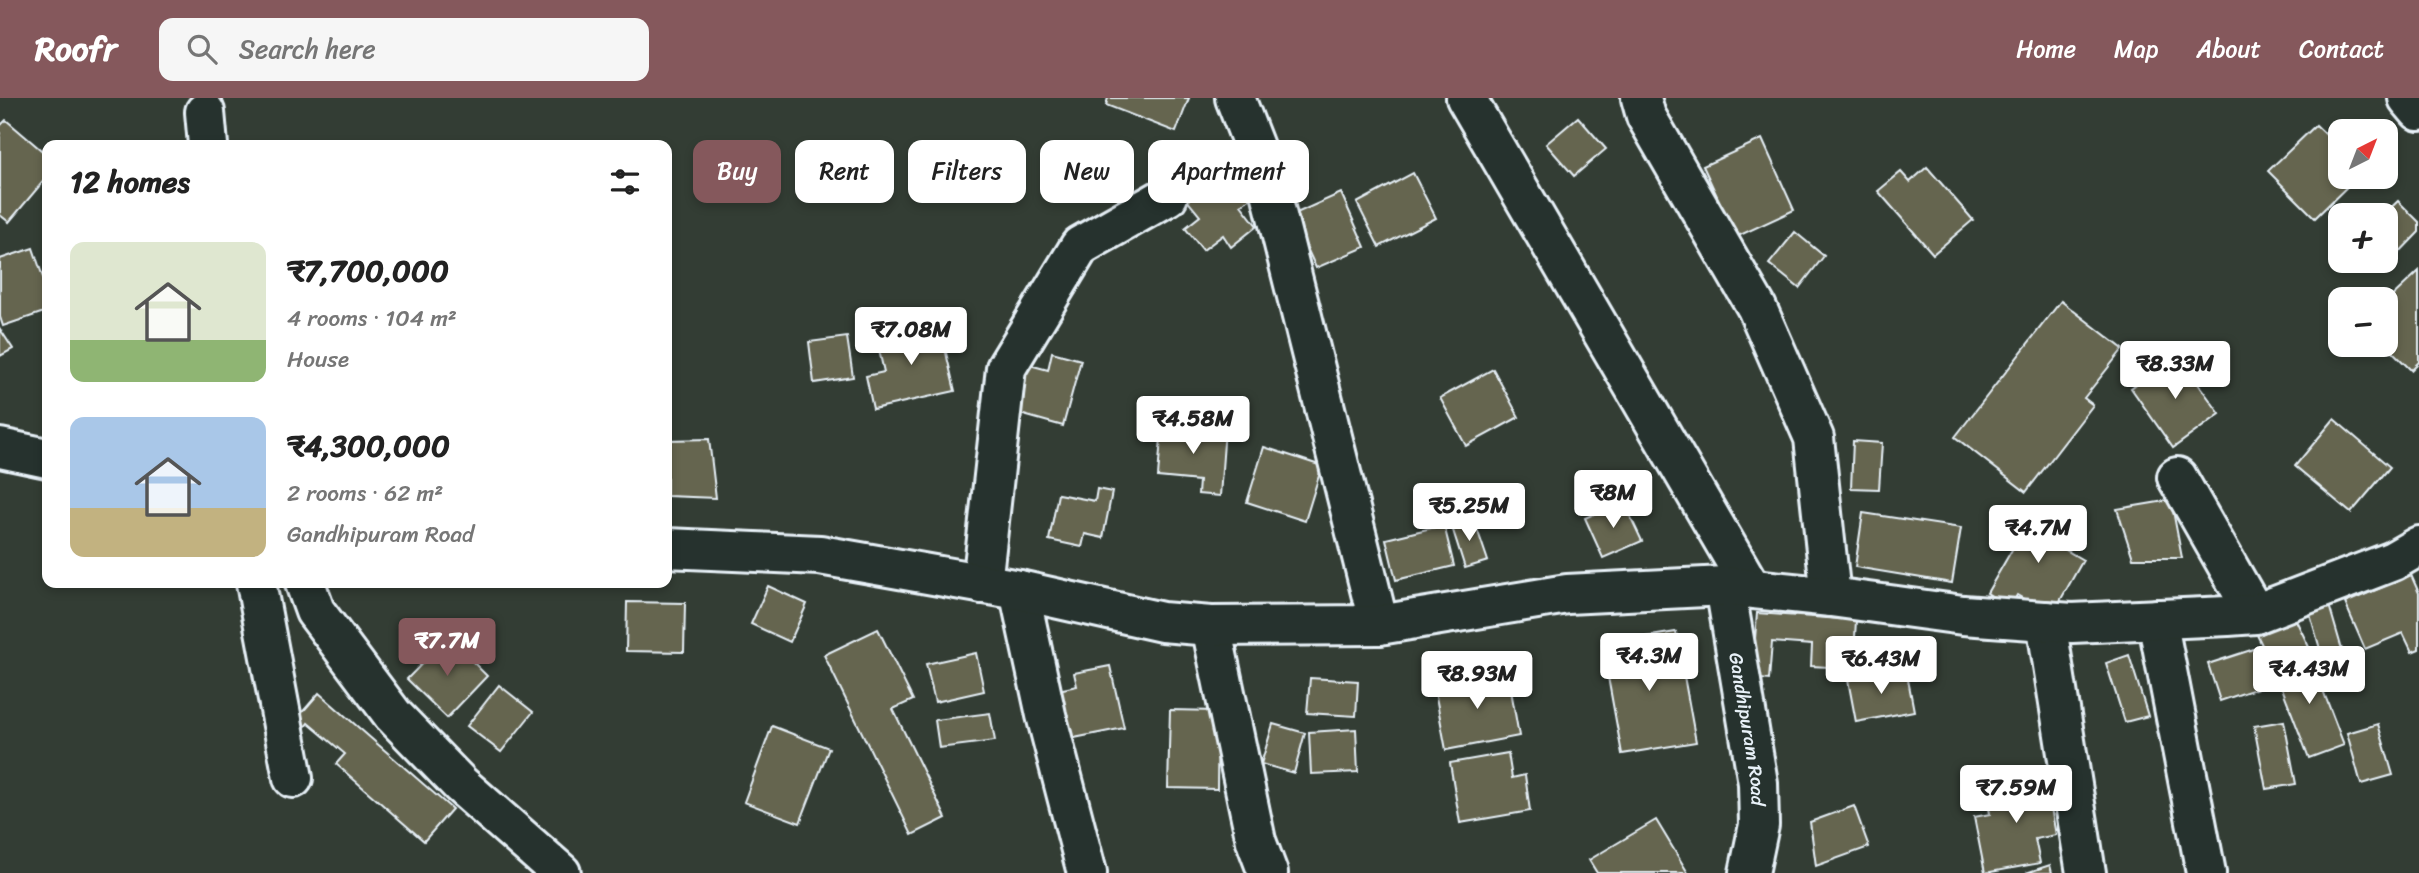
<!DOCTYPE html>
<html lang="en">
<head>
<meta charset="utf-8">
<style>
  body { margin:0; font-family:Sriracha,sans-serif; background:#f6f6f6; color:#222; height:100vh; display:flex; flex-direction:column; font-size:26px; white-space:nowrap }
  * { box-sizing:border-box; margin:0 }
  p { font-size:23px; color:#767676 }
  .icon { flex:none; width:38px; height:38px; fill:none; stroke:currentColor; stroke-width:2; stroke-linecap:round; stroke-linejoin:round }
  .map { position:relative; flex:1; overflow:hidden }
  .panel { position:absolute; left:42px; top:42px; width:630px; height:448px; display:flex; flex-direction:column; background:#fff; border-radius:14px; box-shadow:0 4px 10px #0003 }
  .panel>* { flex:none }
  .hud { position:absolute; left:693px; top:42px; width:665px; height:63px; display:flex; gap:14px }
  .needle { width:46px; rotate:42deg }
  .controls { position:absolute; left:2328px; top:21px; display:grid; gap:14px }
  .controls a { display:grid; place-items:center; width:70px; height:70px; border-radius:14px; background:#fff; box-shadow:0 4px 10px #0003; font-size:35px }
  .price { position:absolute; translate:-50% -60px; padding:0 16px; border-radius:7px; background:#fff; color:#222; font-size:23px; line-height:46px; filter:drop-shadow(0 2px 4px #0008) }
  .price::after { content:''; position:absolute; left:50%; top:42px; width:21px; height:16px; margin-left:-10px; background:inherit; clip-path:polygon(0 0,100% 0,50% 100%) }
  .price.on { background:#85585c; color:#fff }
  ul { padding:0; list-style:none }
  li { display:flex; align-items:center; gap:21px; height:175px; padding:0 28px }
  li span { display:grid; place-items:center; flex:none; width:196px; height:140px; border-radius:14px; color:#555 }
  li>.icon { margin-inline-start:auto }
  span .icon { width:84px; height:84px; fill:#fffc; stroke-width:1 }
  li b { font-size:30px }
  h2 { display:flex; justify-content:space-between; align-items:center; height:84px; padding:0 28px; font-size:30px }
  .tag { padding:0 24px; border-radius:14px; background:#fff; box-shadow:0 4px 10px #0003; font-size:24px; line-height:63px }
  .tag.on { background:#85585c; color:#fff }
  header { display:flex; align-items:center; gap:42px; box-sizing:border-box; height:98px; padding:0 35px; background:#85585c; color:#fff }
  header strong { font-size:33px }
  nav { display:flex; gap:38px; margin-inline-start:auto; font-size:24px }
  .search { width:490px; height:63px; background:#f6f6f6; display:flex; align-items:center; gap:18px; box-sizing:border-box; padding:0 24px; border-radius:14px; color:#767676; font-size:26px }
  .map>svg:first-child { display:block }
  .building { fill:#656550; stroke:#e8f1f8; stroke-width:2 }
  .lines { fill:none; stroke-linecap:round; stroke-linejoin:round }
  .minor-casing { stroke:#e8f1f8; stroke-width:44 }
  .major-casing { stroke:#e8f1f8; stroke-width:44 }
  .minor { stroke:#26332d; stroke-width:38 }
  .major { stroke:#26332d; stroke-width:38 }
  .labels { text-anchor:middle; dominant-baseline:central; stroke-width:5; stroke-linejoin:round; paint-order:stroke }
  .street-label { font-size:19px; fill:#e8f1f8; stroke:#26332d }
</style>
</head>
<body>
<header>
<strong>Roofr</strong>
<div class="search"><svg class="icon" aria-label="search" viewBox="0 0 24 24"><circle cx="10" cy="10" r="6"/><path d="M15 15l6 6"/></svg>Search here</div>
<nav><a>Home</a><a>Map</a><a>About</a><a>Contact</a></nav>
</header>
<div class="map">
<svg width="2419" height="775" viewBox="0 0 2419 775">
  <rect width="100%" height="100%" fill="#333d34"/>
  <filter id="ink" filterUnits="userSpaceOnUse"><feTurbulence type="fractalNoise" baseFrequency=".0143" numOctaves="2"/><feDisplacementMap in="SourceGraphic" scale="14" xChannelSelector="R" yChannelSelector="G"/><feConvolveMatrix kernelMatrix="1 2 1 2 8 2 1 2 1" color-interpolation-filters="sRGB"/></filter>
  <g filter="url(#ink)">
    <g class="building">
      <polygon points="1108,0 1189,0 1176,34 1106,7"/>
      <polygon points="1578,19 1606,51 1574,78 1546,46"/>
      <polygon points="6,22 47,57 47,79 9,124 0,117 0,28"/>
      <polygon points="2316,27 2340,50 2340,79 2357,79 2315,120 2268,73"/>
      <polygon points="1762,41 1794,112 1736,139 1703,68"/>
      <polygon points="1927,69 1973,122 1933,156 1878,93 1901,74 1910,84"/>
      <polygon points="1413,75 1436,120 1379,149 1357,105"/>
      <polygon points="1237,77 1254,98 1241,107 1257,128 1231,149 1223,137 1203,152 1185,130 1200,118 1186,101 1208,84 1215,94"/>
      <polygon points="1341,95 1365,149 1316,170 1292,117"/>
      <polygon points="2398,103 2419,124 2419,134 2392,162 2385,155 2385,117 2383,117"/>
      <polygon points="1795,134 1824,158 1799,190 1769,166"/>
      <polygon points="33,150 47,191 47,213 3,228 0,219 0,161"/>
      <polygon points="2419,173 2419,264 2411,272 2385,246 2385,205"/>
      <polygon points="2061,203 2123,251 2084,300 2093,307 2026,394 1955,339"/>
      <polygon points="939,225 955,293 873,311 866,278 884,274 876,239"/>
      <polygon points="0,231 13,251 0,258"/>
      <polygon points="847,239 853,279 814,285 809,244"/>
      <polygon points="1052,254 1081,262 1063,328 1013,314 1026,266 1048,272"/>
      <polygon points="2177,257 2220,316 2173,350 2131,290"/>
      <polygon points="1493,271 1519,319 1466,348 1440,300"/>
      <polygon points="2334,321 2390,369 2351,415 2295,368"/>
      <polygon points="1162,325 1225,331 1220,398 1198,396 1199,383 1158,379"/>
      <polygon points="709,341 716,400 667,398 667,342"/>
      <polygon points="1853,343 1882,345 1879,391 1851,390"/>
      <polygon points="1264,349 1322,368 1305,423 1247,404"/>
      <polygon points="1097,391 1112,394 1103,440 1085,436 1082,449 1049,442 1058,396 1095,403"/>
      <polygon points="2171,402 2182,460 2133,460 2117,411"/>
      <polygon points="1623,403 1642,443 1603,460 1585,420"/>
      <polygon points="2036,410 2076,433 2066,452 2083,462 2052,517 2017,497 2010,509 1987,495"/>
      <polygon points="1863,415 1961,430 1952,485 1855,469"/>
      <polygon points="1473,419 1488,463 1465,470 1451,426"/>
      <polygon points="1444,427 1454,468 1396,482 1386,441"/>
      <polygon points="2411,477 2419,495 2419,551 2412,554 2403,535 2365,551 2345,505"/>
      <polygon points="768,488 807,506 790,544 751,526"/>
      <polygon points="627,504 685,505 684,554 626,553"/>
      <polygon points="2329,507 2345,562 2325,568 2309,513"/>
      <polygon points="1757,515 1856,522 1854,556 1830,554 1829,569 1811,568 1812,547 1772,544 1769,582 1752,580"/>
      <polygon points="2294,518 2309,549 2272,567 2257,537"/>
      <polygon points="878,531 913,602 893,611 946,720 912,737 824,557"/>
      <polygon points="1676,534 1696,644 1622,656 1602,546"/>
      <polygon points="448,539 487,578 447,620 407,581"/>
      <polygon points="2254,551 2267,587 2220,603 2208,566"/>
      <polygon points="976,555 984,593 935,604 926,566"/>
      <polygon points="2309,556 2344,647 2309,660 2274,569"/>
      <polygon points="2129,557 2148,618 2125,624 2106,565"/>
      <polygon points="1110,568 1124,630 1069,641 1058,592 1077,588 1074,575"/>
      <polygon points="1906,571 1914,613 1856,624 1848,582"/>
      <polygon points="1508,575 1519,638 1446,652 1434,588"/>
      <polygon points="1310,580 1358,583 1356,618 1307,615"/>
      <polygon points="499,587 533,614 501,654 467,628"/>
      <polygon points="319,595 452,711 424,743 336,666 345,656 308,625 302,633 293,625"/>
      <polygon points="1170,612 1218,613 1217,691 1168,690"/>
      <polygon points="990,615 995,643 939,650 935,622"/>
      <polygon points="2284,623 2296,686 2266,691 2254,628"/>
      <polygon points="1273,626 1305,635 1294,675 1261,666"/>
      <polygon points="2378,626 2393,677 2361,686 2347,635"/>
      <polygon points="772,628 829,650 800,725 744,704"/>
      <polygon points="1356,631 1358,674 1311,676 1309,634"/>
      <polygon points="1508,655 1512,680 1525,677 1530,713 1460,725 1450,665"/>
      <polygon points="2045,677 2056,737 2035,741 2040,765 1985,775 1974,719 1990,716 1988,704 2007,700 2004,685"/>
      <polygon points="1854,708 1869,749 1816,768 1810,724"/>
      <polygon points="1656,722 1688,775 1597,775 1589,762"/>
      <polygon points="2050,767 2052,775 2026,775"/>
    </g>
    <g class="lines">
      <defs>
        <g id="minor">
          <polyline points="1235,0 1270,90 1379,527"/>
          <polyline points="1466,0 1751,490"/>
          <polyline points="1641,0 1646,18 1757,210 1814,340 1831,499"/>
          <polyline points="2408,0 2419,13"/>
          <polyline points="205,14 208,47"/>
          <polyline points="2177,379 2255,516"/>
          <polyline points="256,485 293,680"/>
          <polyline points="305,485 315,513 393,617 461,687 561,775"/>
          <polyline points="982,486 1006,270 1080,148 1168,98"/>
          <path id="s1" d="M 1725,488 L 1758,685 L 1759,727 L 1749,775"/>
          <polyline points="1019,492 1046,617 1087,775"/>
          <polyline points="2157,521 2206,775"/>
          <polyline points="2046,523 2086,775"/>
          <polyline points="1211,528 1256,743 1268,775"/>
        </g>
        <g id="major">
          <polyline points="0,350 47,360"/>
          <polyline points="667,450 820,457 1019,492 1162,524 1211,528 1379,527 1567,496 1725,488 1831,499 1963,517 2072,525 2228,518 2255,516 2393,463 2419,448"/>
        </g>
      </defs>
      <use href="#minor" class="minor-casing"/>
      <use href="#major" class="major-casing"/>
      <use href="#minor" class="minor"/>
      <use href="#major" class="major"/>
    </g>
  </g>
  <g class="labels">
    <g class="street-label">
      <text stroke="none"><textPath href="#s1" startOffset="145">Gandhipuram Road</textPath></text>
    </g>
  </g>
</svg>
<div class="controls">
<a><svg class="needle" viewBox="-14 -14 28 28"><path d="M0-13l5 13h-10z" fill="#e53935"/><path d="M0 13l5-13h-10z" fill="#767676"/></svg></a>
<a>+</a>
<a>−</a>
</div>
<b class="price" style="left:911px;top:269px">₹7.08M</b>
<b class="price" style="left:2175px;top:303px">₹8.33M</b>
<b class="price" style="left:1193px;top:358px">₹4.58M</b>
<b class="price" style="left:1613px;top:432px">₹8M</b>
<b class="price" style="left:1469px;top:445px">₹5.25M</b>
<b class="price" style="left:2038px;top:467px">₹4.7M</b>
<b class="price on" style="left:447px;top:580px">₹7.7M</b>
<b class="price" style="left:1649px;top:595px">₹4.3M</b>
<b class="price" style="left:1881px;top:598px">₹6.43M</b>
<b class="price" style="left:2309px;top:608px">₹4.43M</b>
<b class="price" style="left:1477px;top:613px">₹8.93M</b>
<b class="price" style="left:2016px;top:727px">₹7.59M</b>
<div class="hud">
<a class="tag on">Buy</a>
<a class="tag">Rent</a>
<a class="tag">Filters</a>
<a class="tag">New</a>
<a class="tag">Apartment</a>
</div>
<section class="panel">
<h2>12 homes<svg class="icon" aria-label="filters" viewBox="0 0 24 24"><path d="M4 7h16M4 17h16"/><circle cx="9" cy="7" r="2"/><circle cx="15" cy="17" r="2"/></svg></h2>
<ul>
<li><span style="background:linear-gradient(#dfe7d0 70%,#8fb573 0)"><svg class="icon" aria-label="home" viewBox="0 0 24 24"><path d="M3 11l9-7 9 7M6 9v11h12V9"/></svg></span><div><b>₹7,700,000</b><p>4 rooms · 104 m²</p><p>House</p></div></li>
<li><span style="background:linear-gradient(#a9c7e8 65%,#c2b280 0)"><svg class="icon" aria-label="home" viewBox="0 0 24 24"><path d="M3 11l9-7 9 7M6 9v11h12V9"/></svg></span><div><b>₹4,300,000</b><p>2 rooms · 62 m²</p><p>Gandhipuram Road</p></div></li>
</ul>
</section>
</div>
</body>
</html>
